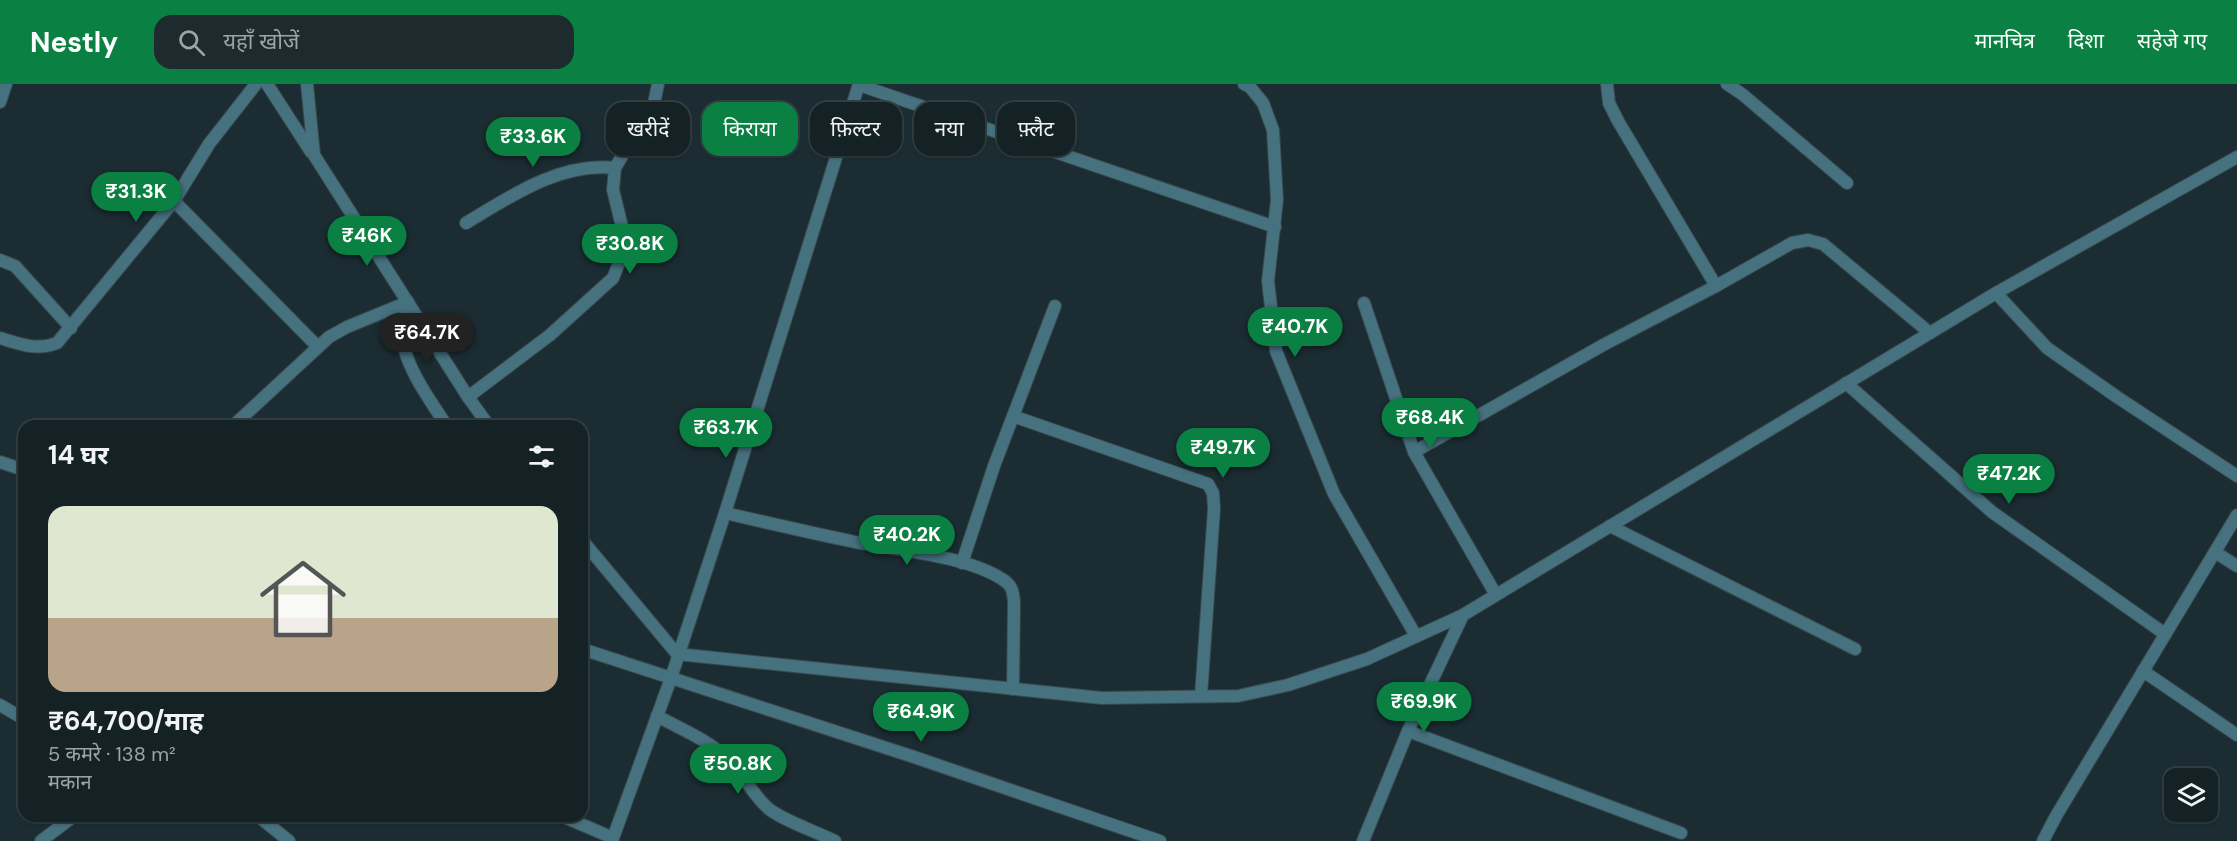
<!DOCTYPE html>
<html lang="hi">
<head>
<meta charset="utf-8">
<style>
  body { margin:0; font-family:"DM Sans","Noto Sans Devanagari",sans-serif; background:#1d2a2e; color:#f1f3f6; height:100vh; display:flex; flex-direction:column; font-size:22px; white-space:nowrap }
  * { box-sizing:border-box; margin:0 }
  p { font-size:20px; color:#9da4a7 }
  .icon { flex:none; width:33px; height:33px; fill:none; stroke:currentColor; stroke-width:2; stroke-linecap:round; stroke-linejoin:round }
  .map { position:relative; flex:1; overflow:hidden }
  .side { position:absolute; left:18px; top:336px; width:570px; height:402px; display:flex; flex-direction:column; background:#142226; border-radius:18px; box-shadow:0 2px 4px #0004,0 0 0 2px #333f43 }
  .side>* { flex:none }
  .top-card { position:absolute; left:606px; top:18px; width:570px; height:54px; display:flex; gap:12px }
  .fabs { position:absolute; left:2164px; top:684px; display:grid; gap:12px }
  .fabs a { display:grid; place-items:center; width:54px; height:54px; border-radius:12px; background:#142226; box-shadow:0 2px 4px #0004,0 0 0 2px #333f43; font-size:30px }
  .price { position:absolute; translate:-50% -51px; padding:0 14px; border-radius:21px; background:#0b8043; color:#fff; font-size:20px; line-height:39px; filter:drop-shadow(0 2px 3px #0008) }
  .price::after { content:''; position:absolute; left:50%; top:36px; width:18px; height:14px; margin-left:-9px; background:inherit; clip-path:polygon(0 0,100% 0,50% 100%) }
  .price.active { background:#222; color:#fff }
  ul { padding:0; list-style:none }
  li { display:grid; align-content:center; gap:12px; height:318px; padding:0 30px }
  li+li { border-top:2px solid #333f43 }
  li span { display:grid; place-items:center; height:186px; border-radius:18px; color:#555 }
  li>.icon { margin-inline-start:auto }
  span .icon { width:108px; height:108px; fill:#fffc; stroke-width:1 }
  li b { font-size:26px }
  h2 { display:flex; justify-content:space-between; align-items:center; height:72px; padding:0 30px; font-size:26px }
  .tag { padding:0 21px; border-radius:18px; background:#142226; box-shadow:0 2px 4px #0004,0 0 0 2px #333f43; font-size:21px; line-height:54px }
  .tag.active { background:#0b8043; color:#fff }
  header { display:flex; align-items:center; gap:36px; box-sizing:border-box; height:84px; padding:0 30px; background:#0b8043; color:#fff }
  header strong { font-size:28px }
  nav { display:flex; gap:33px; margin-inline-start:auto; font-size:21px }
  .search { width:420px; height:54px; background:#1d2a2e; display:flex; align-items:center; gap:15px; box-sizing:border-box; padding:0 21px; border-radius:18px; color:#9da4a7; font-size:22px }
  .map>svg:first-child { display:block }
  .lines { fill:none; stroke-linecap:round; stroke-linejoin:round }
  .service-casing { stroke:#38494e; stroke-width:14 }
  .minor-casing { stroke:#38494e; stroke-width:14 }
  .service { stroke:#46717e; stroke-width:12 }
  .minor { stroke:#46717e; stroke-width:12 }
</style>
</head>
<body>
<header>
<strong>Nestly</strong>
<div class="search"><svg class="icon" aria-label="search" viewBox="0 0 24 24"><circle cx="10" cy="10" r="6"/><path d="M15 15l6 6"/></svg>यहाँ खोजें</div>
<nav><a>मानचित्र</a><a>दिशा</a><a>सहेजे गए</a></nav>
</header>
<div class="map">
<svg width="2237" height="757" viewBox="0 0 2237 757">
  <rect width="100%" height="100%" fill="#1b2d33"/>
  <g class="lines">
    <defs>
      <polyline id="service" points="2143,587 2237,651"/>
      <g id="minor">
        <polyline points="267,0 311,68"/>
        <polyline points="307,0 314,71 468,313 489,342"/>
        <polyline points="1244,0 1250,3 1263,19 1273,46 1277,116 1268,197 1276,267 1334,410 1416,552"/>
        <polyline points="1607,0 1609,19 1618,37 1716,202"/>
        <polyline points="1727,0 1742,10 1847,99"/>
        <polyline points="859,1 1275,143"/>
        <polyline points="0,18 6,0"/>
        <polyline points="174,117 318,263"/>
        <path d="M 466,139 C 511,112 560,78 615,84"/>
        <polyline points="0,176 15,182 71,244"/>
        <polyline points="1996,209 2047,264 2117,313 2237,392"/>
        <path d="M 408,218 C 406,228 402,240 402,250 C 403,280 431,318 447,342"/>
        <polyline points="1364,219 1414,368 1496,511"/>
        <path d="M 0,254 C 20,260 37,267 57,259 L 174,117 L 209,60 L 256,0"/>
        <polyline points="1846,299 1992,428 2165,550"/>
        <polyline points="468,313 550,251 613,194 621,174 625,155 613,106 615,84 625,67 650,39 658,0"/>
        <polyline points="1013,332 1208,400 1213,409 1214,425 1201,612"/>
        <polyline points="233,342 329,253 347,243 408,218"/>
        <polyline points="1414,368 1605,260 1716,202 1792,159 1808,156 1823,160 1930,249"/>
        <polyline points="0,378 24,386"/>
        <path d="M 725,429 C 768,439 812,449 855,458 C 898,466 966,472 1002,495 C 1012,501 1013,507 1014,518 L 1013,605"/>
        <polyline points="1610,442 1855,565"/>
        <polyline points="582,456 677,570 1102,614 1238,612 1288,601 1367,575 1463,531 1996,209 2237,73"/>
        <polyline points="2215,468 2237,482"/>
        <polyline points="962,479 994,382 1055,222"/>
        <polyline points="582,565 914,673 1160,757"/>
        <polyline points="0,621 24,635"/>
        <path d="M 657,632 C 681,645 708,656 728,675 C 744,690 752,711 769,725 C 784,737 817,748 835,757"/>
        <polyline points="1408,647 1681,749"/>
        <polyline points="258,732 289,757"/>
        <polyline points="562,732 613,754"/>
        <polyline points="41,757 74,732"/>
        <polyline points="612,757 671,594 725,429 859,0"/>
        <polyline points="1363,757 1408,647 1463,531"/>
        <polyline points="2043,757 2056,732 2237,431"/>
      </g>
    </defs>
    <use href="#service" class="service-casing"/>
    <use href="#minor" class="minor-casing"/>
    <use href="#service" class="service"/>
    <use href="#minor" class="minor"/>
  </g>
</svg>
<div class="fabs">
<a><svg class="icon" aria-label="layers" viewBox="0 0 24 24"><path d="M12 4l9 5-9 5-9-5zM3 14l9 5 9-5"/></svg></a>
</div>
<b class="price" style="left:533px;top:84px">₹33.6K</b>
<b class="price" style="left:136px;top:139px">₹31.3K</b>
<b class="price" style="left:367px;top:183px">₹46K</b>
<b class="price" style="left:630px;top:191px">₹30.8K</b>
<b class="price" style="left:1295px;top:274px">₹40.7K</b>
<b class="price active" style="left:427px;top:280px">₹64.7K</b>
<b class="price" style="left:1430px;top:365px">₹68.4K</b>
<b class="price" style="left:726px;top:375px">₹63.7K</b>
<b class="price" style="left:1223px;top:395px">₹49.7K</b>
<b class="price" style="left:2009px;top:421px">₹47.2K</b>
<b class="price" style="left:907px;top:482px">₹40.2K</b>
<b class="price" style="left:1424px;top:649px">₹69.9K</b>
<b class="price" style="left:921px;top:659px">₹64.9K</b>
<b class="price" style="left:738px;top:711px">₹50.8K</b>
<div class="top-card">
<a class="tag">खरीदें</a>
<a class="tag active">किराया</a>
<a class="tag">फ़िल्टर</a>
<a class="tag">नया</a>
<a class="tag">फ़्लैट</a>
</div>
<section class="side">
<h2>14 घर<svg class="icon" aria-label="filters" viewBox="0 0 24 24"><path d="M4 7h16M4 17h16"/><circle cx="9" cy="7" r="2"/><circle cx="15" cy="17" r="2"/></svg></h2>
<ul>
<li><span style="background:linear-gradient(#dfe7d0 60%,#b9a48a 0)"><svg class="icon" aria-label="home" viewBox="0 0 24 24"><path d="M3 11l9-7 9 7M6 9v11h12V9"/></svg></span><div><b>₹64,700/माह</b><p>5 कमरे · 138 m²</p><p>मकान</p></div></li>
</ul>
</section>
</div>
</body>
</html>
